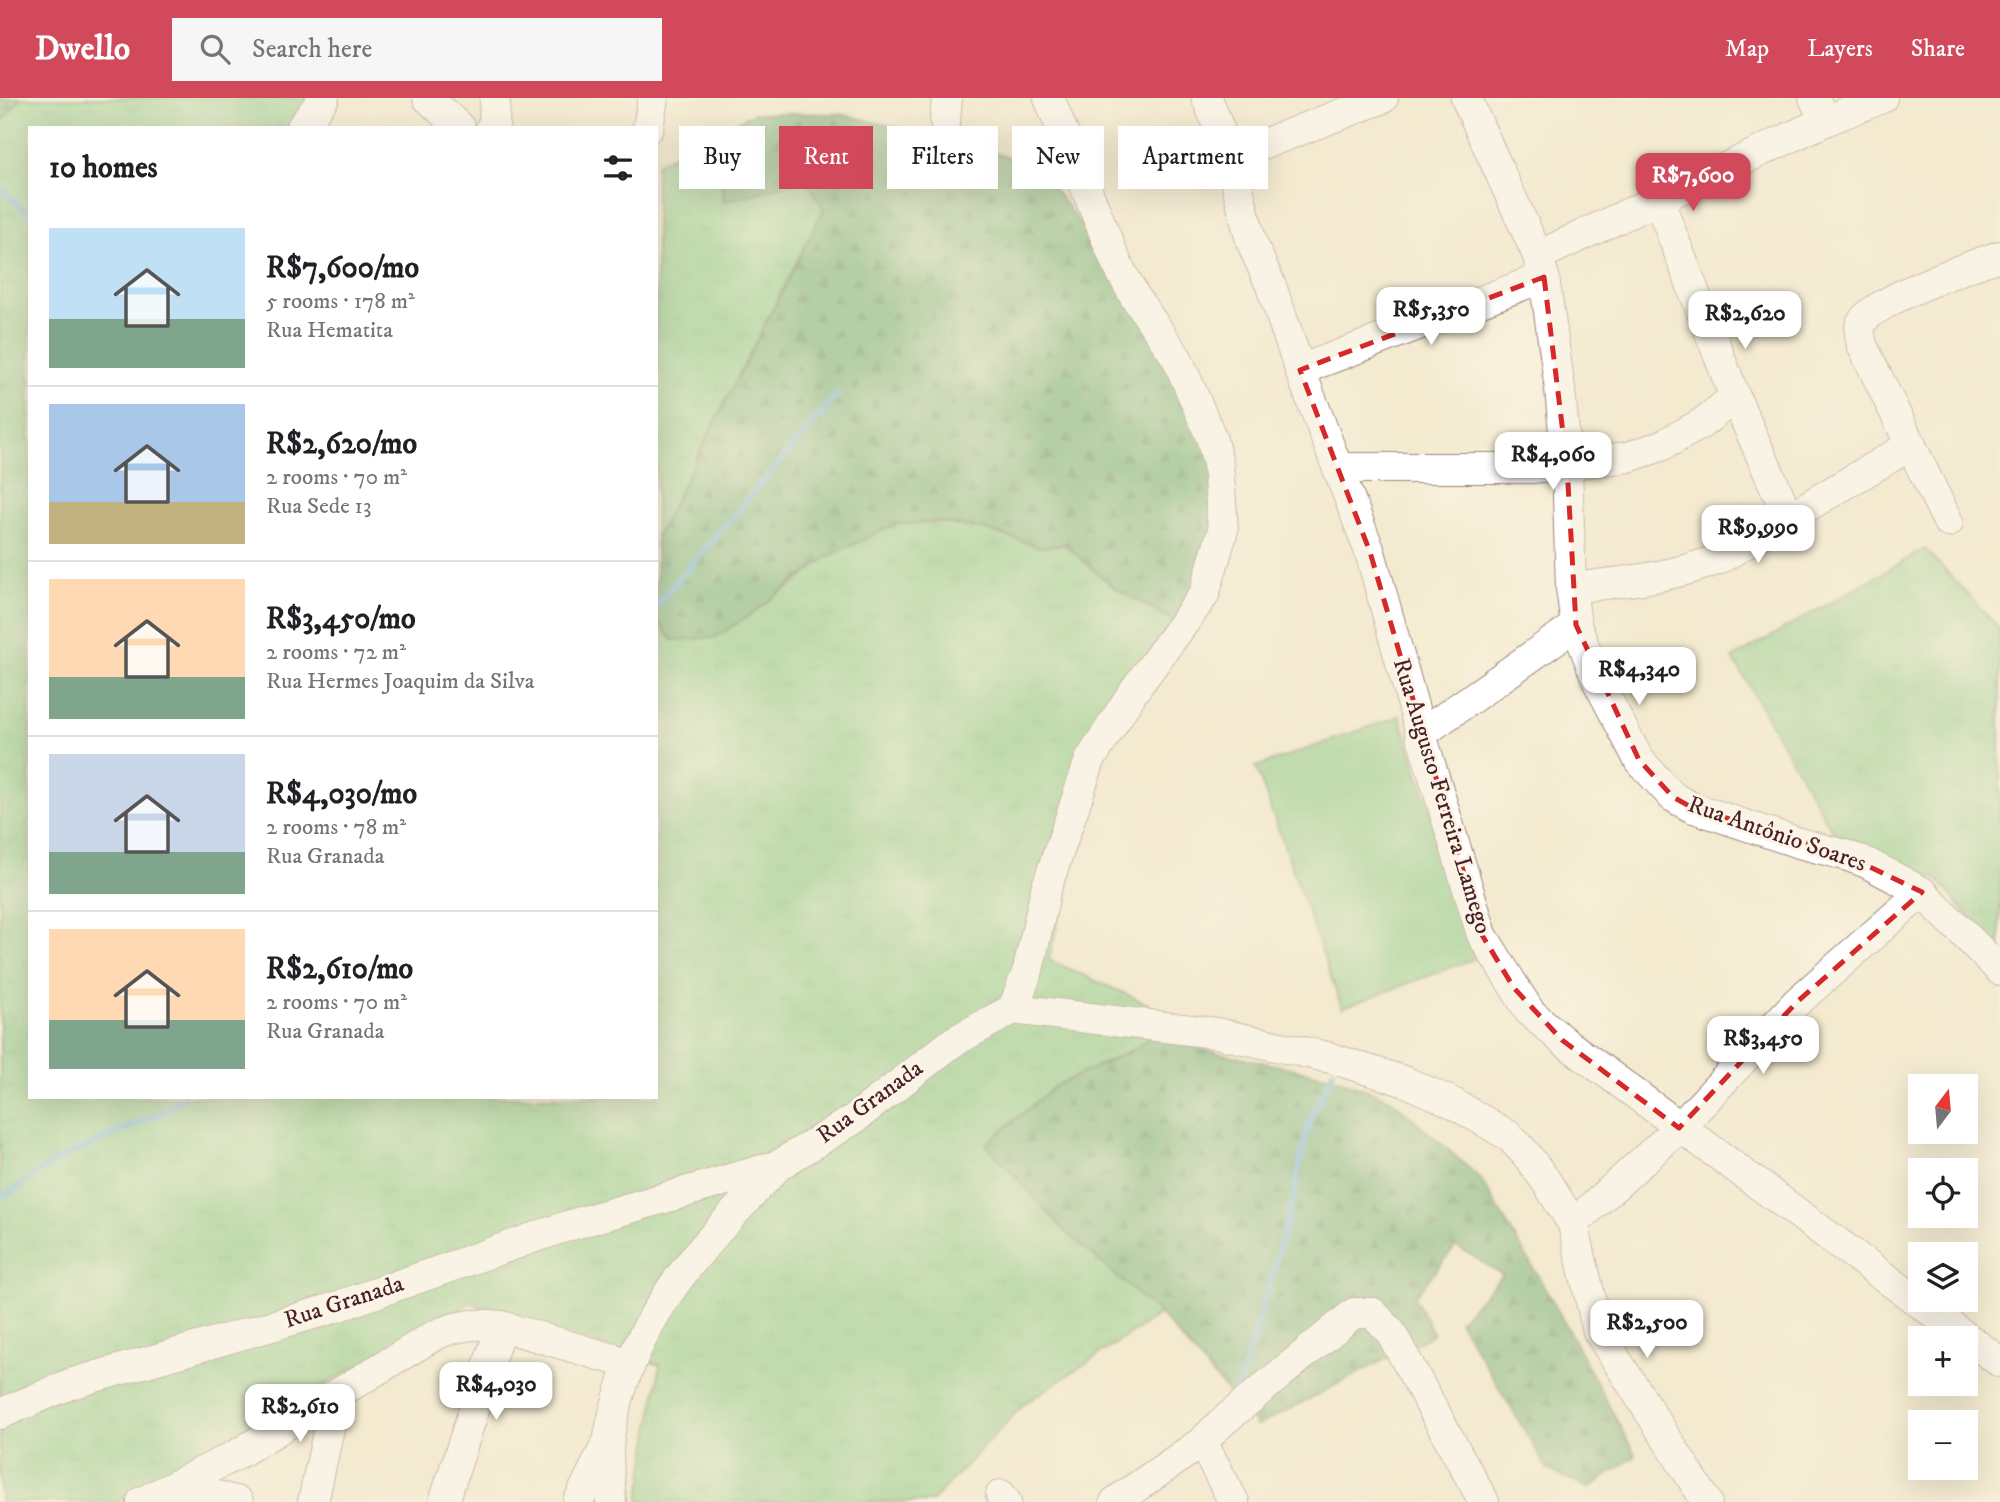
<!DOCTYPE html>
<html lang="en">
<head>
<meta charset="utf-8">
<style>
  body { margin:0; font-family:"IM FELL DW Pica",serif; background:#f6f6f6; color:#202124; height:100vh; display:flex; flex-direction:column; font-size:26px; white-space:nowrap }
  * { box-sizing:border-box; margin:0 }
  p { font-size:23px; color:#757577 }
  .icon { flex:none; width:38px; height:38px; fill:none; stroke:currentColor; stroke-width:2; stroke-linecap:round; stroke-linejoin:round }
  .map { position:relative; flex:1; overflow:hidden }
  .details { position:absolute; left:28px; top:28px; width:630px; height:973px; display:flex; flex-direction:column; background:#fff; border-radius:0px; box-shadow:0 7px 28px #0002 }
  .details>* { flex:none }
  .top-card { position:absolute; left:679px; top:28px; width:665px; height:63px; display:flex; gap:14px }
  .needle { width:46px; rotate:16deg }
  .fabs { position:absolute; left:1908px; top:976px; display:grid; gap:14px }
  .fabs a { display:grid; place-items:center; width:70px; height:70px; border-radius:0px; background:#fff; box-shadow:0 7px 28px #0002; font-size:35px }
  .price { position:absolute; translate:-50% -60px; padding:0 16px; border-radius:14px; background:#fff; color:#222; font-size:23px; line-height:46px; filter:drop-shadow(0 2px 4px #0008) }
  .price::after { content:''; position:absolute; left:50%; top:42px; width:21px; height:16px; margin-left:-10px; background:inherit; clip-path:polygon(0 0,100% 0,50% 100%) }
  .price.selected { background:#d1495b; color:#fff }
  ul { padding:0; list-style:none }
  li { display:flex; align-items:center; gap:21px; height:175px; padding:0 21px }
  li+li { border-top:2px solid #e0e0e0 }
  li span { display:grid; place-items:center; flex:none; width:196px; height:140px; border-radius:0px; color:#555 }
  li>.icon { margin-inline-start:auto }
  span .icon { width:84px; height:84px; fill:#fffc; stroke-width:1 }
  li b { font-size:30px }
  h2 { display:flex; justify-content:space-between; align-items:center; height:84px; padding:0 21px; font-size:30px }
  .pill { padding:0 24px; border-radius:0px; background:#fff; box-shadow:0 7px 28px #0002; font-size:24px; line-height:63px }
  .pill.selected { background:#d1495b; color:#fff }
  header { display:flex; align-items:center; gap:42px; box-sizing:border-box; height:98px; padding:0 35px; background:#d1495b; color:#fff }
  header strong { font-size:33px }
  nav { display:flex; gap:38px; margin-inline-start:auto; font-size:24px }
  .search { width:490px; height:63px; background:#f6f6f6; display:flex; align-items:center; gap:18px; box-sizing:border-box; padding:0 24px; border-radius:0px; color:#757577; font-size:26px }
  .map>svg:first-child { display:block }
  .grass { fill:url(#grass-tufts); stroke:#687558; stroke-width:2 }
  .forest { fill:url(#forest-firs); stroke:#5b674e; stroke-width:2 }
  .pitch { fill:#85cb85; stroke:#687558; stroke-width:2 }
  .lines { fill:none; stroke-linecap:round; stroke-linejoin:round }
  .stream { stroke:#68aede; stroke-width:6 }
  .minor-casing { stroke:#9e847d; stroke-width:32 }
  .minor { stroke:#fff; stroke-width:30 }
  .marked { fill:none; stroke:#d62828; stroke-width:5; stroke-dasharray:14 9; stroke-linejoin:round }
  .labels { text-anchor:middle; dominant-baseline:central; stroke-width:6; stroke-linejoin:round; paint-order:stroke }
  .street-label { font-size:24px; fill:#4a1f2b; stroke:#fcf5e5 }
</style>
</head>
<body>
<header>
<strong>Dwello</strong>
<div class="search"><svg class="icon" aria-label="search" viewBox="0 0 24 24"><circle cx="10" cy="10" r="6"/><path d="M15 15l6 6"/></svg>Search here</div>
<nav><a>Map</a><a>Layers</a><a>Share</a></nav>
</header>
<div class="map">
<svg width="2000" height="1404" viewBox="0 0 2000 1404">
  <defs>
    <pattern id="grass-tufts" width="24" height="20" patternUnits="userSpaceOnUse" patternTransform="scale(1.75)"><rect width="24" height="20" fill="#85cb85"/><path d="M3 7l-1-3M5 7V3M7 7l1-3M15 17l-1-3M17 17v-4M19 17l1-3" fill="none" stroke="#74ae73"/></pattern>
    <pattern id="forest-firs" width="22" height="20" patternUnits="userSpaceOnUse" patternTransform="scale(1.75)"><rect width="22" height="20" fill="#6caf72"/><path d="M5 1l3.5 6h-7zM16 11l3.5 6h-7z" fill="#5b8e5e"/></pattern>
  </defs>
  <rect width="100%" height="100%" fill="#fcf5e5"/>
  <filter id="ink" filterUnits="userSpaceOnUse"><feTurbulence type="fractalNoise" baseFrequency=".0143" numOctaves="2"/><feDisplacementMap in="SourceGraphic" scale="14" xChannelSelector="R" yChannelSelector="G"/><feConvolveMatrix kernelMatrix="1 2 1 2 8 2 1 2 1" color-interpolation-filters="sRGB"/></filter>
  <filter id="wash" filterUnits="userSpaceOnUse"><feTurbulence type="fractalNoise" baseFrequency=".00686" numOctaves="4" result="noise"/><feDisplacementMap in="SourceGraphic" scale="28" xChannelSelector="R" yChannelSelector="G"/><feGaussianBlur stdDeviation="1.57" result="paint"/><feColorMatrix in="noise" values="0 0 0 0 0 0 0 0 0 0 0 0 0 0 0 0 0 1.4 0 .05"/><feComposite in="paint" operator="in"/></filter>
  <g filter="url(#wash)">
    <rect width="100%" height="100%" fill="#f3eacf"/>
    <g class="grass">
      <polygon points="21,0 313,0 315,30 30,30 30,999 656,999 656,522 673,542 792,488 827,459 895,426 939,424 987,432 1041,449 1064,446 1115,490 1184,528 1099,649 1049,862 1148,906 1149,940 1140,948 1055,988 1159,1217 1024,1306 931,1404 639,1404 660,1267 470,1205 117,1404 0,1404 0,26"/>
      <polygon points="717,34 723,104 806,81 824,111 656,440 656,66"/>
      <polygon points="1925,451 2000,531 2000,855 1938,782 1833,734 1733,560"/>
    </g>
    <g class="forest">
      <polygon points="0,0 21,0 0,26"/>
      <polygon points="754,15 841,16 979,49 1023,65 1050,86 1166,238 1232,410 1184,528 1115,490 1064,446 1041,449 987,432 939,424 895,426 827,459 753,515 714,540 673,542 656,522 656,440 824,111 806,81 723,104 717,34"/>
      <polygon points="1149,940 1336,980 1391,1001 1480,1080 1552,1202 1636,1358 1589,1390 1548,1372 1459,1223 1503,1177 1456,1148 1414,1199 1434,1236 1257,1328 1159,1215 1065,1133 986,1046 1055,988 1133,952"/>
    </g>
    <polygon class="pitch" points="1400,618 1477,860 1342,910 1256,669"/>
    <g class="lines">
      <g class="stream">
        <polyline points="0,91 30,117"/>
        <polyline points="656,508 838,296"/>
        <polyline points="0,1101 55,1063 167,1012 184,999"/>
        <polyline points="1230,1300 1239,1286 1274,1171 1293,1101 1305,1041 1312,1018 1333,973"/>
      </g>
    </g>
  </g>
  <g filter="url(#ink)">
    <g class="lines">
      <defs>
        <g id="minor">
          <polyline points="428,0 460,30"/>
          <polyline points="1207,0 1230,59 1251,143 1271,188 1300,272 1370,454 1421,636 1482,837 1530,914 1562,942 2000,1264"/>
          <polyline points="1466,0 1538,158 1544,179 1560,291 1567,368 1571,490 1576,527 1598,584 1639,662 1673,699 1691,709 1799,745 1845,757 1867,765 1922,794 2000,872"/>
          <polyline points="1814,0 1825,23"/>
          <polyline points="945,23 947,0"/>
          <polyline points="301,30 324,0"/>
          <polyline points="491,30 494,27 495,0"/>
          <polyline points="648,30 653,0"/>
          <polyline points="1230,59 1383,0"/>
          <polyline points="1659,103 1735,299 1789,420"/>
          <polyline points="1538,158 1825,23 1882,0"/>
          <polyline points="1300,272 1544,179"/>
          <polyline points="1338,370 1532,370 1628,359 1661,348 1701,326 1735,299"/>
          <path d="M 1948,424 L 1862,247 C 1861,241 1858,233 1861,226 C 1869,204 1975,166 2000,158"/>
          <path d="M 1571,490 C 1623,484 1670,480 1719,461 L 1911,347"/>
          <polyline points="1421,636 1576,527"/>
          <polyline points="1013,911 1216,935 1331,960 1406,984 1453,1005 1509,1038 1526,1056 1546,1083 1573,1126 1598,1233 1707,1404"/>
          <polyline points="1573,1126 1679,1030 1797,904 1922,794"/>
          <polyline points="0,1316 70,1286 327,1212 567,1128 779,1067 854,1021 953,944 1013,911 1028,872 1046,791 1090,662 1133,594 1204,497 1223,432 1218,365 1211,339 1177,260 1135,199 1117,166 1049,0"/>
          <polyline points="1202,1344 1234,1404"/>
          <polyline points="176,1387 238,1404"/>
          <polyline points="1001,1397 1006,1404"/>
          <path d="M 142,1404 L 236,1357 L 435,1237 C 458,1227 475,1225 501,1228 L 630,1266"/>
          <polyline points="313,1404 336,1298"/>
          <polyline points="444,1404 501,1228"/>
          <polyline points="578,1404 607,1345"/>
          <path d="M 611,1404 C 610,1383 606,1360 609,1340 C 611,1322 617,1305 622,1288 C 654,1193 713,1138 779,1067"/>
          <polyline points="1115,1404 1202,1344 1220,1326 1354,1215 1373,1215 1390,1233 1484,1404"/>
        </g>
      </defs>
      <use href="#minor" class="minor-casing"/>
      <use href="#minor" class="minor"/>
    </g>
  </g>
  <path d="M0 0H2000V1404H0ZM 1544,179 L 1567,368 L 1576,527 L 1639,662 L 1673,699 L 1691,709 L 1845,757 L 1922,794 L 1797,904 L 1679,1030 L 1562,942 L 1514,890 L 1482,837 L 1370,454 L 1300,272 Z" fill="#f3eacf" fill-opacity=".55" fill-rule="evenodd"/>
  <path class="marked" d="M 1544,179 L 1567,368 L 1576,527 L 1639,662 L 1673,699 L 1691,709 L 1845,757 L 1922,794 L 1797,904 L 1679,1030 L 1562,942 L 1514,890 L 1482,837 L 1370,454 L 1300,272 Z"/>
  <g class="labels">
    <g class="street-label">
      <text transform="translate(1442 698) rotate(73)">Rua Augusto Ferreira Lamego</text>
      <text transform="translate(1777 736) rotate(19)">Rua Antônio Soares</text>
      <text transform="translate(870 1004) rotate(-36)">Rua Granada</text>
      <text transform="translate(344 1204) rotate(-18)">Rua Granada</text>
    </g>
  </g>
</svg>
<div class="fabs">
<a><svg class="needle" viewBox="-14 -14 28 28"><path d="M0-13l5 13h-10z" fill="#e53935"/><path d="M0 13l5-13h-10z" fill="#757577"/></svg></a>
<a><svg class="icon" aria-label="locate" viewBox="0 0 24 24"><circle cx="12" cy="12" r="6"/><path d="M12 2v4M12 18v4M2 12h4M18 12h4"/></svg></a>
<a><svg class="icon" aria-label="layers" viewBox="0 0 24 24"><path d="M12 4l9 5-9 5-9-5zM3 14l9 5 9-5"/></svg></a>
<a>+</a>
<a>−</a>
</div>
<b class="price selected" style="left:1693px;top:115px">R$7,600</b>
<b class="price" style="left:1431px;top:249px">R$5,350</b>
<b class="price" style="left:1745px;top:253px">R$2,620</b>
<b class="price" style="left:1553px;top:394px">R$4,060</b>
<b class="price" style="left:1758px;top:467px">R$9,990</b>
<b class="price" style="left:1639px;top:609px">R$4,340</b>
<b class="price" style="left:1763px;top:978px">R$3,450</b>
<b class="price" style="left:1647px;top:1262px">R$2,500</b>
<b class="price" style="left:496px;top:1324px">R$4,030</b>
<b class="price" style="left:300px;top:1346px">R$2,610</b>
<div class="top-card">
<a class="pill">Buy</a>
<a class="pill selected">Rent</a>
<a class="pill">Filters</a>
<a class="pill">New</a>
<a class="pill">Apartment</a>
</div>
<section class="details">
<h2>10 homes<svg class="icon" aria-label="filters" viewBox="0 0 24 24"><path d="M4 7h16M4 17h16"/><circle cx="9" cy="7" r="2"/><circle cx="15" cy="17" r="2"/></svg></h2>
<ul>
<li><span style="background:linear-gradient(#bfe0f5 65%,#7fa58c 0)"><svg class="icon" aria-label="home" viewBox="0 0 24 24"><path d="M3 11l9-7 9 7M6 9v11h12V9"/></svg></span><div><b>R$7,600/mo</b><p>5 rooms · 178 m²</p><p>Rua Hematita</p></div></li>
<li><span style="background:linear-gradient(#a9c7e8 70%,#c2b280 0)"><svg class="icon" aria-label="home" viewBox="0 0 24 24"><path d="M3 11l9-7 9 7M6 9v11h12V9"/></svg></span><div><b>R$2,620/mo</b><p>2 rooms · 70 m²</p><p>Rua Sede 13</p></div></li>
<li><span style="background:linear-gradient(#ffd9b3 70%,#7fa58c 0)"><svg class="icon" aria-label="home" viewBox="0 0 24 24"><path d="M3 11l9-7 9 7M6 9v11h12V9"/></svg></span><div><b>R$3,450/mo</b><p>2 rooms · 72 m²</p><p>Rua Hermes Joaquim da Silva</p></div></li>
<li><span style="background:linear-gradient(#c9d6e8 70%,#7fa58c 0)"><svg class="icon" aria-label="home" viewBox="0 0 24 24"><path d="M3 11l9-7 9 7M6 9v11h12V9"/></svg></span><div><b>R$4,030/mo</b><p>2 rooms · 78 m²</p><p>Rua Granada</p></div></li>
<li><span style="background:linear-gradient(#ffd9b3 65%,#7fa58c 0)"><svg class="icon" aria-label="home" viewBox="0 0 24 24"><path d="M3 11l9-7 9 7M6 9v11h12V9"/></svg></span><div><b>R$2,610/mo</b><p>2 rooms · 70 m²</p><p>Rua Granada</p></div></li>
</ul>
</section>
</div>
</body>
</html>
